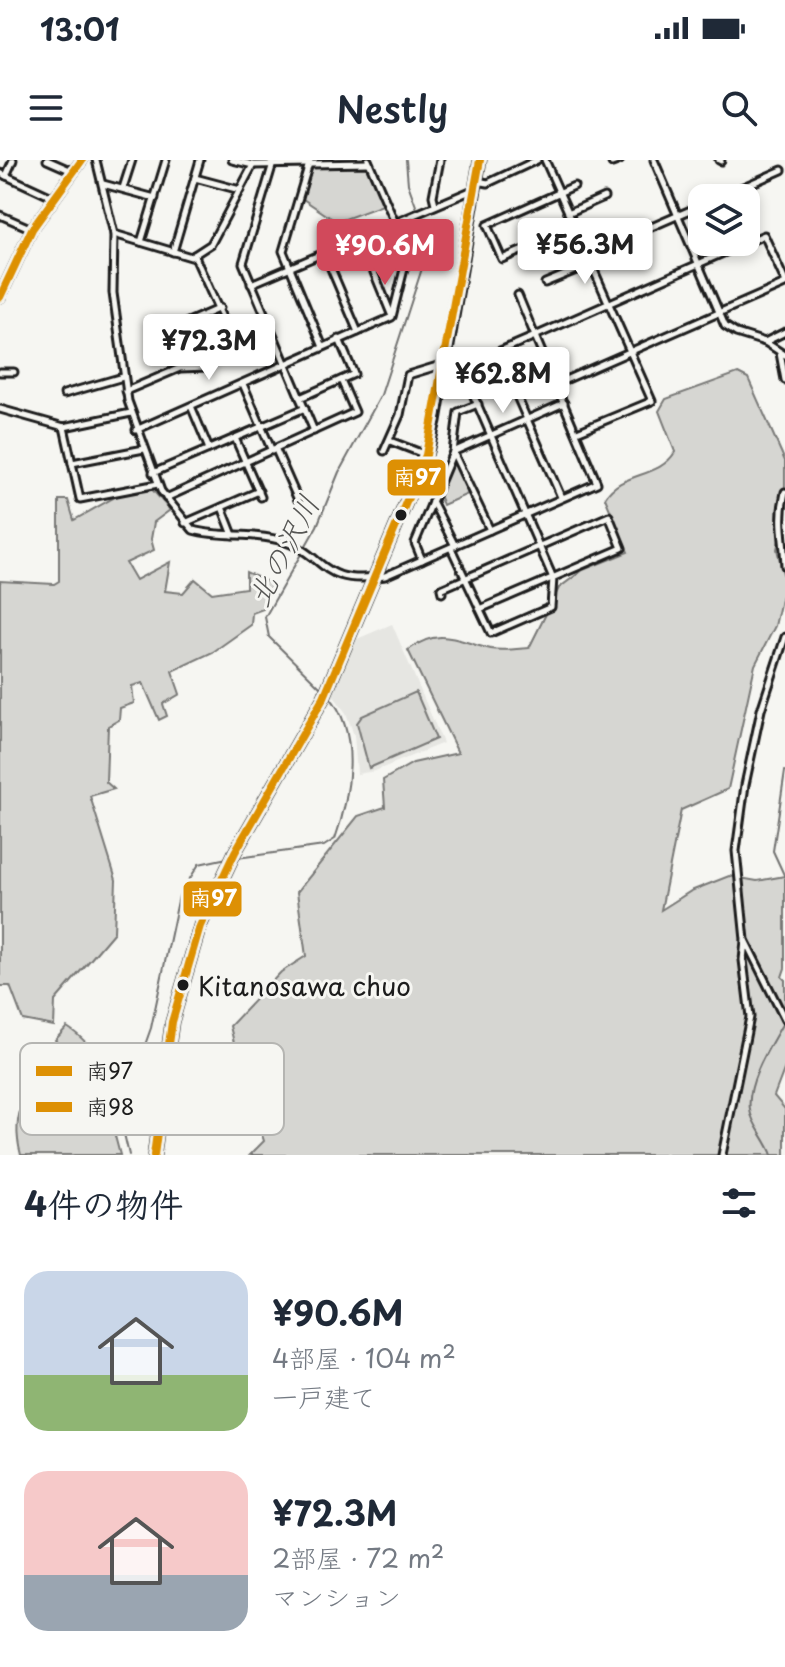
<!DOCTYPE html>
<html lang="ja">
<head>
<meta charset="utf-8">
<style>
  body { margin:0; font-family:"Playpen Sans","Klee One",sans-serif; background:#f2f2f3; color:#1f2937; height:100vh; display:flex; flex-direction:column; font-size:30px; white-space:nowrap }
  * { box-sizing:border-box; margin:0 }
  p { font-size:26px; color:#747a83 }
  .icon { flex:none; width:44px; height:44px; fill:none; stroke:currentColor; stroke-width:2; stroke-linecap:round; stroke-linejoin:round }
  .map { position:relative; height:995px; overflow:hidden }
  .side { display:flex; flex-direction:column; background:#fff; flex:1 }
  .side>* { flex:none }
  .fabs { position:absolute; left:688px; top:24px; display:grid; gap:16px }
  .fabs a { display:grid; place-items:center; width:72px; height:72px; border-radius:16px; background:#fff; box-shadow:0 4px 12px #0003; font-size:40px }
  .price { position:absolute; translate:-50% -68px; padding:0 18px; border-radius:8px; background:#fff; color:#222; font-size:26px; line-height:52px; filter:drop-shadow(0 2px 4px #0008) }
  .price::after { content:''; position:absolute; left:50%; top:48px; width:24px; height:18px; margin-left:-12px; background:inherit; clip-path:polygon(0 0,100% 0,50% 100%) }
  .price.current { background:#d1495b; color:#fff }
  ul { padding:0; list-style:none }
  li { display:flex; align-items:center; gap:24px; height:200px; padding:0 24px }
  li span { display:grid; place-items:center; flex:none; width:224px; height:160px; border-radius:24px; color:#555 }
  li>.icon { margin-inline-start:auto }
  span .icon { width:96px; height:96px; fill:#fffc; stroke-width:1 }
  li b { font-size:34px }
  h2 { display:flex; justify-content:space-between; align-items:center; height:96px; padding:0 24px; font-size:34px }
  .status { display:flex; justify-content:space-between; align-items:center; height:56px; padding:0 40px; background:#fff; direction:ltr }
  .status svg { height:22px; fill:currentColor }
  header { display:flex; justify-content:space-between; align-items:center; height:104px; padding:0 24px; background:#fff; font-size:36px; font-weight:600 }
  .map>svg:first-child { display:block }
  .built { fill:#e6e6e2 }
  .green { fill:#d6d6d2; stroke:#797977; stroke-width:2 }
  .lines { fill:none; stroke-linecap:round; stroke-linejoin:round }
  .stream { stroke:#727271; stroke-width:2 }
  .street-casing { stroke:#1c1c1c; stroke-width:11 }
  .secondary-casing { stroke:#1c1c1c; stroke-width:14 }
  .primary-casing { stroke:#1c1c1c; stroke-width:15 }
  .street { stroke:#f6f6f2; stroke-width:5 }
  .secondary { stroke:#f6f6f2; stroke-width:8 }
  .primary { stroke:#f6f6f2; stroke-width:9 }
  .bus-1-casing { stroke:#f6f6f2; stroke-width:14 }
  .bus-2-casing { stroke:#f6f6f2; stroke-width:14 }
  .bus-1 { stroke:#dd9004; stroke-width:8 }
  .bus-2 { stroke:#dd9004; stroke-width:8 }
  .bus-dot { fill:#1c1c1c; stroke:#f6f6f2; stroke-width:3 }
  .labels { text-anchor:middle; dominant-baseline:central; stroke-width:6; stroke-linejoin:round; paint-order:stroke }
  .bus-label { font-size:26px; fill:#1c1c1c; stroke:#f6f6f2; text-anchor:start }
  .water-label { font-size:30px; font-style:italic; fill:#565654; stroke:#f6f6f2 }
  .key { fill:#f6f6f2; stroke:#b5b5b2; stroke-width:2 }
  .key-label { font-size:22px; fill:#1c1c1c }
  .line-badge { stroke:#f6f6f2; stroke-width:3 }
  .badge-label { font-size:22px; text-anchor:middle; font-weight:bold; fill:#fff }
</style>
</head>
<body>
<div class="status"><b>13:01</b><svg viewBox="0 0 49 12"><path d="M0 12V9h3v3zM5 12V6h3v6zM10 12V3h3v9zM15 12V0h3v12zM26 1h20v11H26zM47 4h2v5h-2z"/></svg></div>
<header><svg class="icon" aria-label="menu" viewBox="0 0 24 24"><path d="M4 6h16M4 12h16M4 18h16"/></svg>Nestly<svg class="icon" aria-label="search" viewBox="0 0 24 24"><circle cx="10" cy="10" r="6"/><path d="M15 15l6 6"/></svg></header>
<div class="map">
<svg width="785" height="995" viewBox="0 0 785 995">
  <rect width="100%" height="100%" fill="#f6f6f2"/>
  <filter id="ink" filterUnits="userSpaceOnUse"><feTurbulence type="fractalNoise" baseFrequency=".0125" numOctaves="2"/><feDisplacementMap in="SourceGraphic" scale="16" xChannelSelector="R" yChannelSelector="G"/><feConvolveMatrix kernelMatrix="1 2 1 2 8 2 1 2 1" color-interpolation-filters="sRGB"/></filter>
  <g filter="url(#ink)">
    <polygon class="built" points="392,464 443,583 375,611 357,614 354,575 346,553 331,532 357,479"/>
    <g class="green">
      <polygon points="317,6 368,8 383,45 337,62 303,39 312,8"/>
      <path d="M 738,213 L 748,218 L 785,301 L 785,355 L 777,389 L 785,422 L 775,466 L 755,505 L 728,629 L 681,650 L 661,750 L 691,731 L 729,716 L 757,721 L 785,716 L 785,808 L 782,817 L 785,820 L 785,907 L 774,936 L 785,949 L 785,995 L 250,995 L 264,981 L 258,963 L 238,933 L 240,908 L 230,866 L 281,812 L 306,796 L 297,732 L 358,656 L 385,647 L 383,620 L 413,603 L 458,593 L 408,490 C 440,466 457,481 491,489 C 502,491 517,489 529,488 L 559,428 L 583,410 L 628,392 L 605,338 C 621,311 659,319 675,292 L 659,251 L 666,239 Z"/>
      <polygon points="451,306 457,306 470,333 443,345 439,335"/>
      <polygon points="150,327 170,350 154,362 151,379 154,390 126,403 136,420 170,402 165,431 183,433 195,419 212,433 246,428 246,412 272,424 263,449 252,453 251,465 213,492 172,511 180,534 163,544 167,556 159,560 143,523 132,526 134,543 120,548 119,560 108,566 106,622 114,629 90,636 116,720 114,772 55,841 54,866 23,860 10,826 0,826 0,421 54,424 59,421 59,340 68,340 74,360 117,336"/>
      <polygon points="416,532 436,579 369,608 357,563 362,556"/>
      <path d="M 67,867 C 89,880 110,913 132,933 L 128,966 L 115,976 L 120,995 L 21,995 C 9,951 27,926 64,904 L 65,892 L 55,880 Z"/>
    </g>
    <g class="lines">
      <g class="stream">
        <polyline points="322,529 269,477 265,457 317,366 339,312 381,235 426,96 424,68 408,24 406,0"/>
        <polyline points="785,611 773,691 785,717"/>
        <path d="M 237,698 L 324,686 L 335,679 C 350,637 361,573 329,536"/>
        <polyline points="129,995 121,961 124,944 151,868 179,736 199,704 227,698"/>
        <path d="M 772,995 C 767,980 751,963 750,950 C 746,922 771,884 784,861"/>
      </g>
      <defs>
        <g id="street">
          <polyline points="47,0 72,11"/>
          <path d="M 96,0 L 114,74 L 113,133 L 128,241 L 161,331 L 193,370 C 221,378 251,372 279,380 C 328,393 316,427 385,416 L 597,323 L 535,176 L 444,215"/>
          <polyline points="232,0 253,5 369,3"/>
          <polyline points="274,0 243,103 314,271"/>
          <polyline points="310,0 283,91 323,187"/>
          <polyline points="545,0 652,241 577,272"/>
          <polyline points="654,0 725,166 736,173 765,182 785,195"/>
          <polyline points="719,0 721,1"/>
          <polyline points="612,3 620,0"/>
          <polyline points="0,13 52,37"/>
          <polyline points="6,16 13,0"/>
          <polyline points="195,18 240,30"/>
          <polyline points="477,21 488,23 537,0"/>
          <polyline points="103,24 155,38"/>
          <polyline points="574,26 487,65 502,99 575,68"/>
          <polyline points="123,28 132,0"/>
          <polyline points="718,38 782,10"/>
          <polyline points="435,44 433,36 440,0"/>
          <polyline points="568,53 604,37"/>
          <polyline points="0,55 32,69"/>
          <polyline points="114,74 191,97 211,84 253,5"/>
          <polyline points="360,78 391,154"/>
          <polyline points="141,82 166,0"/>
          <polyline points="173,92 200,0"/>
          <polyline points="324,92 358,172"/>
          <polyline points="194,95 233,182 269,166"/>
          <polyline points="587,95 702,45"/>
          <polyline points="545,123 591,104"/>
          <polyline points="251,124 475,29"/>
          <polyline points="518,135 535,176 764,75 785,121"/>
          <polyline points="158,175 220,148"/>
          <polyline points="765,182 785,172"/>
          <polyline points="498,193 561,337"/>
          <polyline points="780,193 785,220"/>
          <polyline points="0,212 14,212"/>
          <polyline points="243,224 272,291"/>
          <polyline points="556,224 785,124"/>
          <polyline points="126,231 180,208 208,207 178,167"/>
          <polyline points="64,234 123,217"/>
          <polyline points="300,238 354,214 339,179"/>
          <polyline points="191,246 209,289"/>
          <polyline points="0,249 64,267 131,253"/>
          <polyline points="64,267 80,339 158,324"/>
          <polyline points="136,270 392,157 408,93 368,0"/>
          <polyline points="235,278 261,337"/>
          <polyline points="390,281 426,295"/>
          <polyline points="276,290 298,340"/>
          <polyline points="384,291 400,255 408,215 444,204"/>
          <polyline points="72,303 144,289"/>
          <polyline points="153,313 305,248"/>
          <path d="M 785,332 C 778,361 784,377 785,406"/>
          <polyline points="166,338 355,252 341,220"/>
          <polyline points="432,341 455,386"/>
          <polyline points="222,347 233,375"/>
          <polyline points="185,363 259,331"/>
          <polyline points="490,370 453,292 564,243"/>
          <polyline points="451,388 491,473 551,447 553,418 462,209"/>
          <polyline points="422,400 415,383 453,292 458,252 478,244"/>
          <polyline points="442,433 441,429 609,356 622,388 480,449"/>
          <polyline points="785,477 761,550 745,625 736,691 745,780 785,860"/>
          <polyline points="722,995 750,857 743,800 745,781"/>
        </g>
        <polyline id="secondary" points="0,137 32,69 82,0"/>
        <polyline id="primary" points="154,995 172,862 200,766 235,692 324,537 426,295 435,261 480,0"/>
      </defs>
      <use href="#street" class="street-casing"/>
      <use href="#secondary" class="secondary-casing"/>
      <use href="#primary" class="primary-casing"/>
      <use href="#street" class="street"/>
      <use href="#secondary" class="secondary"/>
      <use href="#primary" class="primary"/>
      <defs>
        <polyline id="bus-1" points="154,995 172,862 200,766 235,692 324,537 426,295 480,0"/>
        <polyline id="bus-2" points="0,137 32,69 82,0"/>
      </defs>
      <use href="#bus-1" class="bus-1-casing"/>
      <use href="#bus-2" class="bus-2-casing"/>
      <use href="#bus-1" class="bus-1"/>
      <use href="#bus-2" class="bus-2"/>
    </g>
  </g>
  <g class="bus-dot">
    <circle cx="401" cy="355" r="7"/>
    <circle cx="183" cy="825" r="7"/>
  </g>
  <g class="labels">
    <g class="bus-label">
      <text x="198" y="825">Kitanosawa chuo</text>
    </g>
    <g class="water-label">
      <text transform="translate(282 390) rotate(-63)">北の沢川</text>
    </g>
  </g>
  <rect x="20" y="883" width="264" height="92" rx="12" class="key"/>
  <rect x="36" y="906" width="36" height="10" fill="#dd9004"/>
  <rect x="36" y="942" width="36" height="10" fill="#dd9004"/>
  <g class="key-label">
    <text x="86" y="919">南97</text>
    <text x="86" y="955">南98</text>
  </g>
  <g class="line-badge">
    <rect x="386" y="298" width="61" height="39" rx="8" fill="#dd9004"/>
    <rect x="182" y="720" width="61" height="38" rx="8" fill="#dd9004"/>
  </g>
  <g class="badge-label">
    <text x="417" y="325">南97</text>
    <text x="213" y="746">南97</text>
  </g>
</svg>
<div class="fabs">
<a><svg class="icon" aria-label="layers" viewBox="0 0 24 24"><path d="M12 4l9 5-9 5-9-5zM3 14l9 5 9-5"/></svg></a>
</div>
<b class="price" style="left:585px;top:126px">¥56.3M</b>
<b class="price current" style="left:385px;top:127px">¥90.6M</b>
<b class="price" style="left:209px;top:222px">¥72.3M</b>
<b class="price" style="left:503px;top:255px">¥62.8M</b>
</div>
<section class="side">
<h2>4件の物件<svg class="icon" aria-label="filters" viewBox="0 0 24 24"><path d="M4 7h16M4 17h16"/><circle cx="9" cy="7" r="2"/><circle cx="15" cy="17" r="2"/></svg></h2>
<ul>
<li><span style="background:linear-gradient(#c9d6e8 65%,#8fb573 0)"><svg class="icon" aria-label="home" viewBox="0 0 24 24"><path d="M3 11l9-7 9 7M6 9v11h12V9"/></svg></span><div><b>¥90.6M</b><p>4部屋 · 104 m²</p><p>一戸建て</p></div></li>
<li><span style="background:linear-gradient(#f6c9c9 65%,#9aa5b1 0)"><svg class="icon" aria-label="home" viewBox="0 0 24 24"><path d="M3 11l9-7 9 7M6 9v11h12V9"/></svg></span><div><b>¥72.3M</b><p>2部屋 · 72 m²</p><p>マンション</p></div></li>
</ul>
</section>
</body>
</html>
